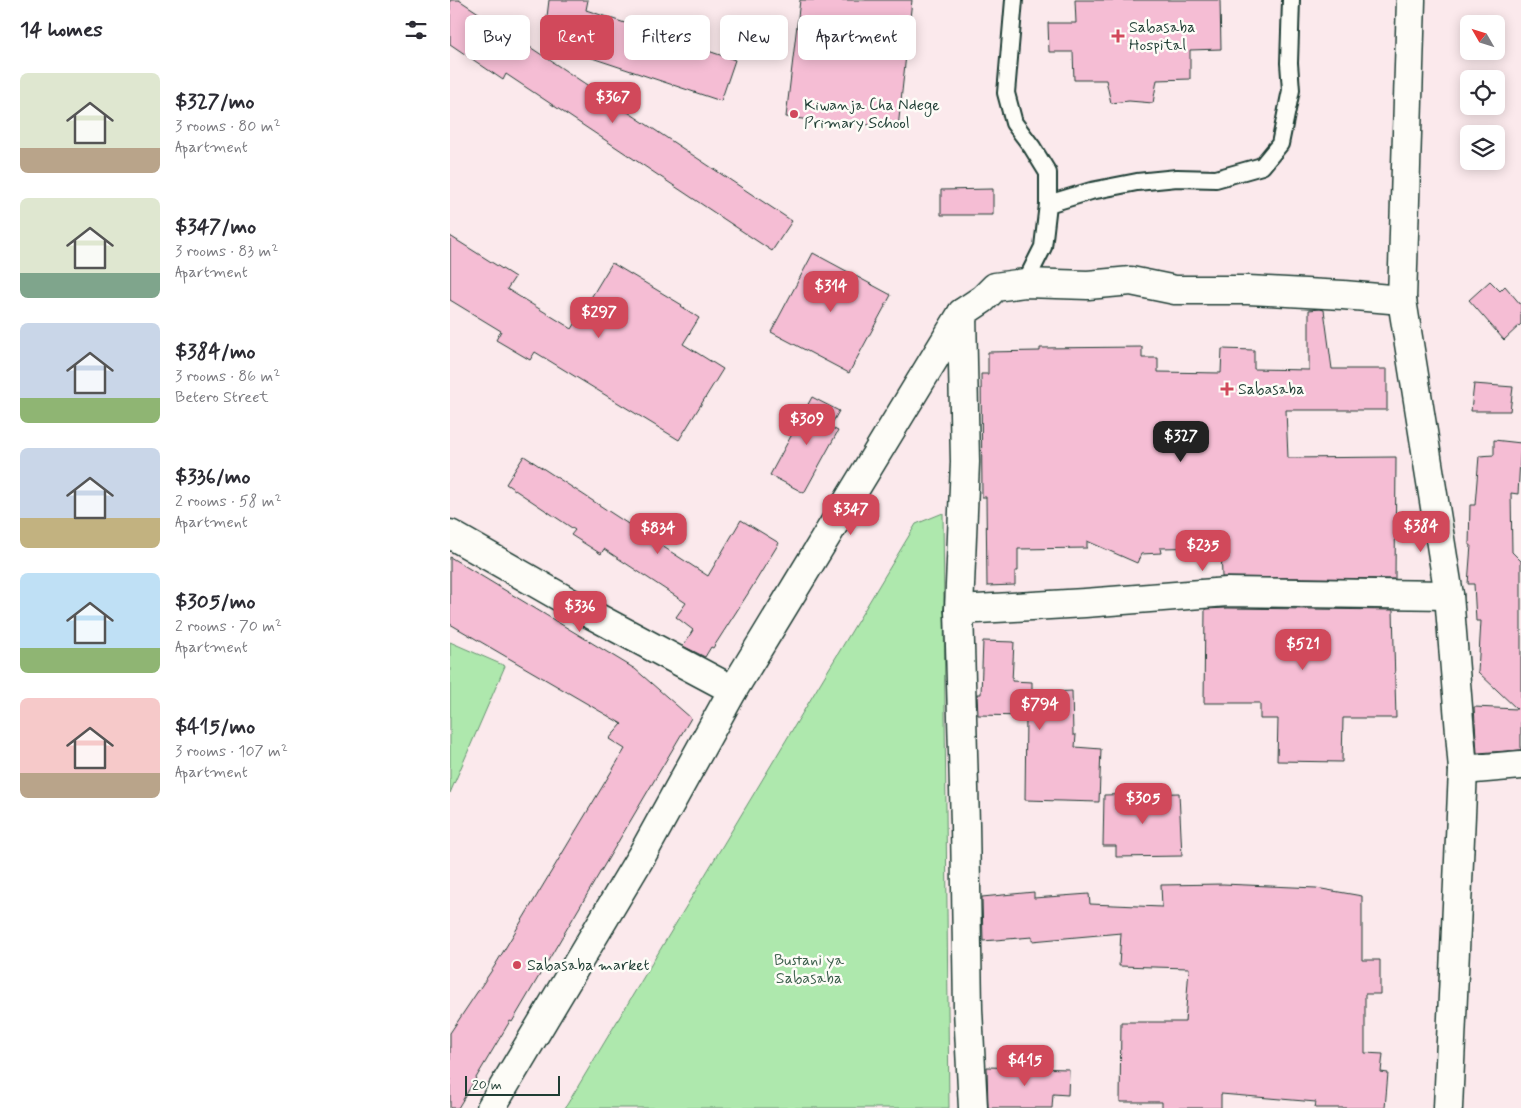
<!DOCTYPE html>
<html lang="en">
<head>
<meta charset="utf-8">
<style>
  body { margin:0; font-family:Mynerve,sans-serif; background:#f2f2f3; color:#2b2b33; height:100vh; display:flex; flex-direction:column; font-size:19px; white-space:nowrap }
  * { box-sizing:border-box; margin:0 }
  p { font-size:16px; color:#7c7c81 }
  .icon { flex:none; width:28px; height:28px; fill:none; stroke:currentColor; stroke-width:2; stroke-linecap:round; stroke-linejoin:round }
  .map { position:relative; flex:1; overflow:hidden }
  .side { display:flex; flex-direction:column; background:#fff; width:450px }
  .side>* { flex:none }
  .hud { position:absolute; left:15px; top:15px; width:475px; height:45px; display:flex; gap:10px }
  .needle { width:32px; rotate:309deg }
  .fabs { position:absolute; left:1010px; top:15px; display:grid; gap:10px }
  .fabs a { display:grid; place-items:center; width:45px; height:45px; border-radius:8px; background:#fff; box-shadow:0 2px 12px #0003; font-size:25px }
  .scale { position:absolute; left:15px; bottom:12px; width:95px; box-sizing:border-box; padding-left:5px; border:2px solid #1f3d34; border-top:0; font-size:14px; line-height:18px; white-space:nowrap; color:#1f3d34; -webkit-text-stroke:4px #fdfcf7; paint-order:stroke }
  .price { position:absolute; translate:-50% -42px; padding:0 11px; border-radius:10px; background:#d1495b; color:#fff; font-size:16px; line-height:32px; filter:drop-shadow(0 1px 2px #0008) }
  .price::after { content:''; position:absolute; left:50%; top:30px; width:15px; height:11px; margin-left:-8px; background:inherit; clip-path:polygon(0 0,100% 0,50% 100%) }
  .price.selected { background:#222; color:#fff }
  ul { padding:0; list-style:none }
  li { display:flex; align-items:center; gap:15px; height:125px; padding:0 20px }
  li span { display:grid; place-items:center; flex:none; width:140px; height:100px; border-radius:8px; color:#555 }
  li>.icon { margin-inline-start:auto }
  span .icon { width:60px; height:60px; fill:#fffc; stroke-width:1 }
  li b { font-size:21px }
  h2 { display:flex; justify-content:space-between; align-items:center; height:60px; padding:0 20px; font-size:21px }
  .pill { padding:0 18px; border-radius:8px; background:#fff; box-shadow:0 2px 12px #0003; font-size:18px; line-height:45px }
  .pill.selected { background:#d1495b; color:#fff }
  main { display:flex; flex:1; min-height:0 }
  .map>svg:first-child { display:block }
  .green { fill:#aee8ad; stroke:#669270 }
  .building { fill:#f5bdd4; stroke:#1f3d34 }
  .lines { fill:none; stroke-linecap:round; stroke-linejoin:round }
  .service-casing { stroke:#1f3d34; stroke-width:20 }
  .minor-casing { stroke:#1f3d34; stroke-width:31 }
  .tertiary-casing { stroke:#1f3d34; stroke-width:31 }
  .service { stroke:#fdfcf7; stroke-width:16 }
  .minor { stroke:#fdfcf7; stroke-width:28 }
  .tertiary { stroke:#fdfcf7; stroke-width:28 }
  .poi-dot { fill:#d1495b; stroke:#fdfcf7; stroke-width:2 }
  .labels { text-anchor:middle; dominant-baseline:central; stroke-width:5; stroke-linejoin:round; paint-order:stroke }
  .poi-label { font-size:16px; fill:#1f3d34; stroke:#fdfcf7; text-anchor:start }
  .park-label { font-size:16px; fill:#3c5f4c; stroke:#fdfcf7 }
</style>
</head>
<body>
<main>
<section class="side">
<h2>14 homes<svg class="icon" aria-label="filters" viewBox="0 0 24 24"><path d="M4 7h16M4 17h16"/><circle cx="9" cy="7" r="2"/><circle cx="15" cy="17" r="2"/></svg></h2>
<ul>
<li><span style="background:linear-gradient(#dfe7d0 75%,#b9a48a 0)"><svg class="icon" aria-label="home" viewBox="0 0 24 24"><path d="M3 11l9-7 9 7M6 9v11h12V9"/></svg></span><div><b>$327/mo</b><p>3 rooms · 80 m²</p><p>Apartment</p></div></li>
<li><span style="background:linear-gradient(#dfe7d0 75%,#7fa58c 0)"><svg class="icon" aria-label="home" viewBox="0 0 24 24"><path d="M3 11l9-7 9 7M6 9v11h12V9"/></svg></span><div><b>$347/mo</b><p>3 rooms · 83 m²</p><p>Apartment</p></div></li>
<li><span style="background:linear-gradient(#c9d6e8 75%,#8fb573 0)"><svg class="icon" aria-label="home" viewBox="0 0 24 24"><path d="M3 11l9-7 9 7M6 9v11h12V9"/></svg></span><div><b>$384/mo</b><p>3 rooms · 86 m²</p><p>Betero Street</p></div></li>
<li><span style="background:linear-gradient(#c9d6e8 70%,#c2b280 0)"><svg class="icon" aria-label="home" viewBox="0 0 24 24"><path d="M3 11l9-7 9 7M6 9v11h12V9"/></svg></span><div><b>$336/mo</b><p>2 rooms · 58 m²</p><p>Apartment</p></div></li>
<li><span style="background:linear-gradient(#bfe0f5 75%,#8fb573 0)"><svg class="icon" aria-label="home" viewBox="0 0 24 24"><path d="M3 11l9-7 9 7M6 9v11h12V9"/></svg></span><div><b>$305/mo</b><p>2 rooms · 70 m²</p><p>Apartment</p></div></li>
<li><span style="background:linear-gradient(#f6c9c9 75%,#b9a48a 0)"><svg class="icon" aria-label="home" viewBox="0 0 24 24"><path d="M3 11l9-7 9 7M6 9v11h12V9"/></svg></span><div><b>$415/mo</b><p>3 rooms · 107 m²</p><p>Apartment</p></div></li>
</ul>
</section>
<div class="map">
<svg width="1071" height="1108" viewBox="0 0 1071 1108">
  <rect width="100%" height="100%" fill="#fbe9ec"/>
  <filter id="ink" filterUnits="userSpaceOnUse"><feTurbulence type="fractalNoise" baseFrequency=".02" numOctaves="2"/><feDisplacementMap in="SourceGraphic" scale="10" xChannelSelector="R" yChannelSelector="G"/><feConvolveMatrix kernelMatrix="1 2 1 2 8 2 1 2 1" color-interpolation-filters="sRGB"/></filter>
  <g filter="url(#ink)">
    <g class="green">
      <polygon points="493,513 499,1108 115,1108 466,524"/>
      <polygon points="0,642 55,666 0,793"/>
    </g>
    <g class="building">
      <polygon points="0,0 9,0 342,221 322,251 56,74 53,80 0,44"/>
      <polygon points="99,0 138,0 136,10 285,60 271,101 94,42"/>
      <polygon points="350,0 462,0 448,128 403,123 403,125 336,117"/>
      <polygon points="625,0 770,0 771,49 740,50 740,79 707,80 703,103 679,101 661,103 656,80 624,80 623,52 599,52 598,23 626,23"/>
      <polygon points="543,189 543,215 491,215 491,190"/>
      <polygon points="0,236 65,277 57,289 122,329 162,263 232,305 231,306 249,318 233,344 273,369 229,440 85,352 80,360 46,340 51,331 0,300"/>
      <polygon points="363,253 441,295 399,373 321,332"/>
      <polygon points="1040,281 1050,291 1055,286 1071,305 1071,324 1054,340 1019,300"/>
      <polygon points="870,309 874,310 882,369 937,369 937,410 836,410 838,458 946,457 945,579 772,577 771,547 710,548 711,553 691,554 687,563 637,541 637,548 568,549 568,571 565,571 565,585 537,586 536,497 532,497 531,374 538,374 538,352 590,351 590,348 692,347 692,358 708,358 708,372 771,373 772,349 804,350 804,369 859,370 859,310"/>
      <polygon points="1024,384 1063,387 1060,411 1021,411"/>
      <polygon points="362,397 389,411 380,427 388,431 354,493 320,475"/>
      <polygon points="1044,440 1071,443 1068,494 1061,493 1062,552 1071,561 1071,750 1027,753 1024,707 1067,709 1028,672 1031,621 1026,621 1024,584 1018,584 1021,545 1019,545 1020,505 1025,505 1029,456 1044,455"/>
      <polygon points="74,456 258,576 291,520 329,543 299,592 263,648 261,647 255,657 233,646 243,630 226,617 236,603 154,549 151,554 121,535 125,530 56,484"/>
      <polygon points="0,557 185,669 241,718 62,1022 60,1021 8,1108 0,1108 0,1033 44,967 86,897 175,749 159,739 172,724 0,624"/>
      <polygon points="778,608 943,610 946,718 893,718 892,762 827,761 828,719 810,719 810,703 754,703 755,609"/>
      <polygon points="533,641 564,642 562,681 582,682 582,693 622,691 623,735 626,735 625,747 651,749 649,802 575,800 576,716 528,715 527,694 531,694"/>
      <polygon points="729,793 732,856 666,857 666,846 653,846 654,795"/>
      <polygon points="773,884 866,888 912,896 912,960 930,960 930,994 915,994 915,1053 933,1054 931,1072 938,1073 935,1108 865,1108 866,1102 771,1094 771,1108 712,1108 712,1102 670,1102 671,1022 735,1022 739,968 669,966 671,933 582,941 582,937 533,941 532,897 584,892 584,898 639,894 640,904 712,907 711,885"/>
      <polygon points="537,1067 619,1069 618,1095 603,1094 602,1108 538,1108"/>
    </g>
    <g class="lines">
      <defs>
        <g id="service">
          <polyline points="564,0 556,93 564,123 582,147 598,173 598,204"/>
          <polyline points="575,283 593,247 598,204 641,191 687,182 727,178 766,179 812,166 830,144 841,90 839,63 841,0"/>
        </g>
        <g id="minor">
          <polyline points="512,313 515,462 509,610 515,824 518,1009 523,1108"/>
          <polyline points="0,534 133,610 283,690"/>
          <polyline points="509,610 635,603 777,592 999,595"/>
          <polyline points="1013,770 1071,765"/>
        </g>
        <g id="tertiary">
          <polyline points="961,0 952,300 999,595 1013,770 998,1108"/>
          <polyline points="41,1108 192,855 283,690 512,313 533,299 545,287 575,283 638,285 681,281 725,290 798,290 893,295 952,300"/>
        </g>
      </defs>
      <use href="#service" class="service-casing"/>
      <use href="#minor" class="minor-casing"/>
      <use href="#tertiary" class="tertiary-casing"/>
      <use href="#service" class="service"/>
      <use href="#minor" class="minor"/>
      <use href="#tertiary" class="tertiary"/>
    </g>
  </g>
  <g class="poi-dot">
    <path d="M665.5 28.5h5v5h5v5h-5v5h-5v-5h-5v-5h5z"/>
    <circle cx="344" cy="114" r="5"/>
    <path d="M774.5 381.5h5v5h5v5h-5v5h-5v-5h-5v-5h5z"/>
    <circle cx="67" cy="965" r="5"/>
  </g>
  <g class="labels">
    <g class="poi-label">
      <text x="679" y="27">Sabasaba<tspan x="679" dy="18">Hospital</tspan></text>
      <text x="354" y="105">Kiwanja Cha Ndege<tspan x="354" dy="18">Primary School</tspan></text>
      <text x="788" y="389">Sabasaba</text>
      <text x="77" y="965">Sabasaba market</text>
    </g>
    <g class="park-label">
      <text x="359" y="960">Bustani ya<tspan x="359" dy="18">Sabasaba</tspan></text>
    </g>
  </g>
</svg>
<div class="fabs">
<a><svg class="needle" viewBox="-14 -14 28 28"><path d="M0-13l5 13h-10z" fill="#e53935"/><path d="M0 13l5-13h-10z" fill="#7c7c81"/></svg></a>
<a><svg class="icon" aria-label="locate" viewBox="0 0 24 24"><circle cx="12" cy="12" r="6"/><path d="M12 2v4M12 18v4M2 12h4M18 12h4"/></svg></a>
<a><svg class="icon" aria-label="layers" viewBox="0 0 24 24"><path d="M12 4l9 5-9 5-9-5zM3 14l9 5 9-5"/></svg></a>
</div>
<div class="scale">20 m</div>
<b class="price" style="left:163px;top:124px">$367</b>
<b class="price" style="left:381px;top:313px">$314</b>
<b class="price" style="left:149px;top:339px">$297</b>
<b class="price" style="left:357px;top:446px">$309</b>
<b class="price selected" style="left:731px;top:463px">$327</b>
<b class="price" style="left:401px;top:536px">$347</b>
<b class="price" style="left:971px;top:553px">$384</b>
<b class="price" style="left:208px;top:555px">$834</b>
<b class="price" style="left:753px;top:572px">$235</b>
<b class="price" style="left:130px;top:633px">$336</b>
<b class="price" style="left:853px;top:671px">$521</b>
<b class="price" style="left:590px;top:731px">$794</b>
<b class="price" style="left:693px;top:825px">$305</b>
<b class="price" style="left:575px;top:1087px">$415</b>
<div class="hud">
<a class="pill">Buy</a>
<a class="pill selected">Rent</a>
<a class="pill">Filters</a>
<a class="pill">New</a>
<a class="pill">Apartment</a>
</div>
</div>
</main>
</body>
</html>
